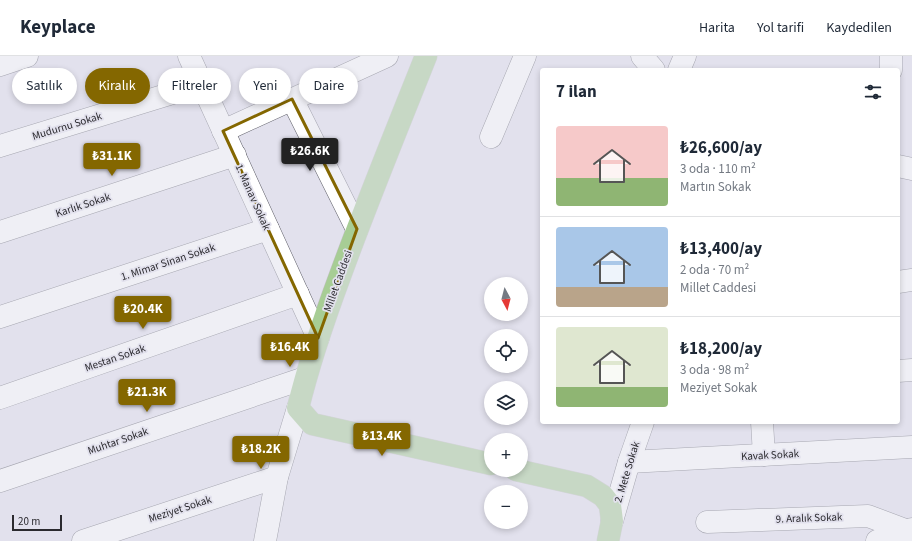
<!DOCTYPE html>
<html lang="tr">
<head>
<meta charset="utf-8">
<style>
  body { margin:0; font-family:"Source Sans 3",sans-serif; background:#f2f2f3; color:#1f2937; height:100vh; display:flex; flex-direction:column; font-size:15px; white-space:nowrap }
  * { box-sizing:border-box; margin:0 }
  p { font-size:13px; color:#747a83 }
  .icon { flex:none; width:22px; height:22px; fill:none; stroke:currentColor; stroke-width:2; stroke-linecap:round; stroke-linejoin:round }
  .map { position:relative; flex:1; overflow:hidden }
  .sheet { position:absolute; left:540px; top:12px; width:360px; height:356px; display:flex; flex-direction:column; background:#fff; border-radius:4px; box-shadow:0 2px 6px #0003 }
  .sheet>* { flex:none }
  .banner { position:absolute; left:12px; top:12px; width:380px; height:36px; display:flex; gap:8px }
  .needle { width:26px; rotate:173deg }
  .tools { position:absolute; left:484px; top:221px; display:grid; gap:8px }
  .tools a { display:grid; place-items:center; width:44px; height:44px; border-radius:50%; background:#fff; box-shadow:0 2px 6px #0003; font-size:20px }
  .scale { position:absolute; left:12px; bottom:10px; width:50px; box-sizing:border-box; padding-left:4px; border:2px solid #2b2a2f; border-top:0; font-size:11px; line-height:14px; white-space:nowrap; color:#2b2a2f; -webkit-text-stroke:3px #e2e1ed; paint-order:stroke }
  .price { position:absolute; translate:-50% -34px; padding:0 9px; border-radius:4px; background:#846700; color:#fff; font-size:13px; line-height:26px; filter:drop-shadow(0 1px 2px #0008) }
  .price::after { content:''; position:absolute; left:50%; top:24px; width:12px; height:9px; margin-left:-6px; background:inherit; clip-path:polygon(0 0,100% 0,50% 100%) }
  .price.active { background:#222; color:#fff }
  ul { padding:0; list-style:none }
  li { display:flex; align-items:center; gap:12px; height:100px; padding:0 16px }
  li+li { border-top:1px solid #e0e1e3 }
  li span { display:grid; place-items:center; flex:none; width:112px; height:80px; border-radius:4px; color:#555 }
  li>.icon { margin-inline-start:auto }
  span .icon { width:48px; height:48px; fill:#fffc; stroke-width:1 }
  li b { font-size:17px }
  h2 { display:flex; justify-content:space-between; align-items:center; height:48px; padding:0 16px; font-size:17px }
  .pill { padding:0 14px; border-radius:18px; background:#fff; box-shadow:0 2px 6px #0003; font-size:14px; line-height:36px }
  .pill.active { background:#846700; color:#fff }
  header { display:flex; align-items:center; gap:24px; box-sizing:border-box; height:56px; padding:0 20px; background:#fff; border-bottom:1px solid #e0e1e3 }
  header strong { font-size:19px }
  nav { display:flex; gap:22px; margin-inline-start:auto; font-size:14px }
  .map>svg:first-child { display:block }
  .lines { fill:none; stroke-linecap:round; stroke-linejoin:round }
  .minor-casing { stroke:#60606a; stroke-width:23 }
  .major-casing { stroke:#c4c3c5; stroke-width:23 }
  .minor { stroke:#fff; stroke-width:22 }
  .major { stroke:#a7cd95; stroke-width:22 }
  .marked { fill:none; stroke:#846700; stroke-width:3; stroke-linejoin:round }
  .labels { text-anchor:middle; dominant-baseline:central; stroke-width:3.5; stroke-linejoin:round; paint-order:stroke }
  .street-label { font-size:11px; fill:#2b2a2f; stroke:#e2e1ed }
</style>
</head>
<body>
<header>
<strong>Keyplace</strong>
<nav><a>Harita</a><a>Yol tarifi</a><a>Kaydedilen</a></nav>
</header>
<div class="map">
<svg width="912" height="485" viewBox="0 0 912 485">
  <rect width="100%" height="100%" fill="#e2e1ed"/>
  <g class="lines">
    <defs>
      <g id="minor">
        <polyline points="189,0 318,282"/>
        <polyline points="642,0 654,14"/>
        <polyline points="0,9 27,0"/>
        <polyline points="679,14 685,0"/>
        <polyline points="891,14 891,0"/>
        <polyline points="292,43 357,173"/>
        <polyline points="223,75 387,0"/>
        <polyline points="491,81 525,0"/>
        <polyline points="0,90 202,28"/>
        <polyline points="898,110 912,113"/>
        <polyline points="0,176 235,99"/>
        <polyline points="898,226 912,224"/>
        <polyline points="0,261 268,173"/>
        <polyline points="898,315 912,314"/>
        <polyline points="0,342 298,238"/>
        <polyline points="762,366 764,399"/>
        <polyline points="629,406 912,391"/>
        <polyline points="0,425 305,322"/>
        <polyline points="612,465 629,406 643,366"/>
        <polyline points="707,466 868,460 908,475"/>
        <polyline points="83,485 277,421"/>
        <polyline points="265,485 277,421 298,352"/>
        <polyline points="877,485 912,473"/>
      </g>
      <g id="major">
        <path d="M 426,0 C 397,73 367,146 340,220 C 324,263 309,307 298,352 L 312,368 L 491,408"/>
        <polyline points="516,414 587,430 603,440 610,449 612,465 608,485"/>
      </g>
    </defs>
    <use href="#minor" class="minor-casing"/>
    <use href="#major" class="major-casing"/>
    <use href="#minor" class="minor"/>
    <use href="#major" class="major"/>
  </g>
  <path d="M0 0H912V485H0ZM 292,43 L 357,173 L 318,282 L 223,75 Z" fill="#e2e1ed" fill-opacity=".55" fill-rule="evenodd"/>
  <path class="marked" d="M 292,43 L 357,173 L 318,282 L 223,75 Z"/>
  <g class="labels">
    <g class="street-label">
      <text transform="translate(67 70) rotate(-17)">Mudurnu Sokak</text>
      <text transform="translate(253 141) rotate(66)">1. Manav Sokak</text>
      <text transform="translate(83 149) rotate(-18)">Karlık Sokak</text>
      <text transform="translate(168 206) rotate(-18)">1. Mimar Sinan Sokak</text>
      <text transform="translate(338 225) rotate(-70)">Millet Caddesi</text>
      <text transform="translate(115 302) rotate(-19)">Mestan Sokak</text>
      <text transform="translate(118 385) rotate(-19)">Muhtar Sokak</text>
      <text transform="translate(770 399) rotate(-3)">Kavak Sokak</text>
      <text transform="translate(627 416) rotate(-73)">2. Mete Sokak</text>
      <text transform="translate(180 453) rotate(-18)">Meziyet Sokak</text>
      <text transform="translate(809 462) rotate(-2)">9. Aralık Sokak</text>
    </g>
  </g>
</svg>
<div class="tools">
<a><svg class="needle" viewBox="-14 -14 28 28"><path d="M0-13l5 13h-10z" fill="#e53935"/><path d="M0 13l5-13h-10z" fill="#747a83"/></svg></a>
<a><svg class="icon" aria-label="locate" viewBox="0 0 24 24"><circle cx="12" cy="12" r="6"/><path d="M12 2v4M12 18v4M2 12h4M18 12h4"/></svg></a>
<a><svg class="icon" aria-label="layers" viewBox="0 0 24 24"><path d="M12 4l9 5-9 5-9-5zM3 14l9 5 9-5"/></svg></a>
<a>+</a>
<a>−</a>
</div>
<div class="scale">20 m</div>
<b class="price active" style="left:310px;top:116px">₺26.6K</b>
<b class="price" style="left:112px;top:121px">₺31.1K</b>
<b class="price" style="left:143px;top:274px">₺20.4K</b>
<b class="price" style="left:290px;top:312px">₺16.4K</b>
<b class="price" style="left:147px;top:357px">₺21.3K</b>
<b class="price" style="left:382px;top:401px">₺13.4K</b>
<b class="price" style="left:261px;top:414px">₺18.2K</b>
<div class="banner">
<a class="pill">Satılık</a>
<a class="pill active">Kiralık</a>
<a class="pill">Filtreler</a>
<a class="pill">Yeni</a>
<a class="pill">Daire</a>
</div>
<section class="sheet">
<h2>7 ilan<svg class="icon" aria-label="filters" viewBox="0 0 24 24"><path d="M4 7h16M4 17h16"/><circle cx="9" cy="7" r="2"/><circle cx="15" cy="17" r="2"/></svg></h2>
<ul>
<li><span style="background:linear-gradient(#f6c9c9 65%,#8fb573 0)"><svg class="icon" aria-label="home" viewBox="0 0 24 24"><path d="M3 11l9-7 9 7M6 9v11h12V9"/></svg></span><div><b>₺26,600/ay</b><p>3 oda · 110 m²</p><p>Martın Sokak</p></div></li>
<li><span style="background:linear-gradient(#a9c7e8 75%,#b9a48a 0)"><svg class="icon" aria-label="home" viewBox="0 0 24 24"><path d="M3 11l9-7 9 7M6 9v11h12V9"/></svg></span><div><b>₺13,400/ay</b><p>2 oda · 70 m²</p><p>Millet Caddesi</p></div></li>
<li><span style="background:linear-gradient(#dfe7d0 75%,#8fb573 0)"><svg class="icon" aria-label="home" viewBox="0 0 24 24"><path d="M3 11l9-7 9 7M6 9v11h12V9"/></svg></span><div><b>₺18,200/ay</b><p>3 oda · 98 m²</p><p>Meziyet Sokak</p></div></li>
</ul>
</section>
</div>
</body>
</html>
